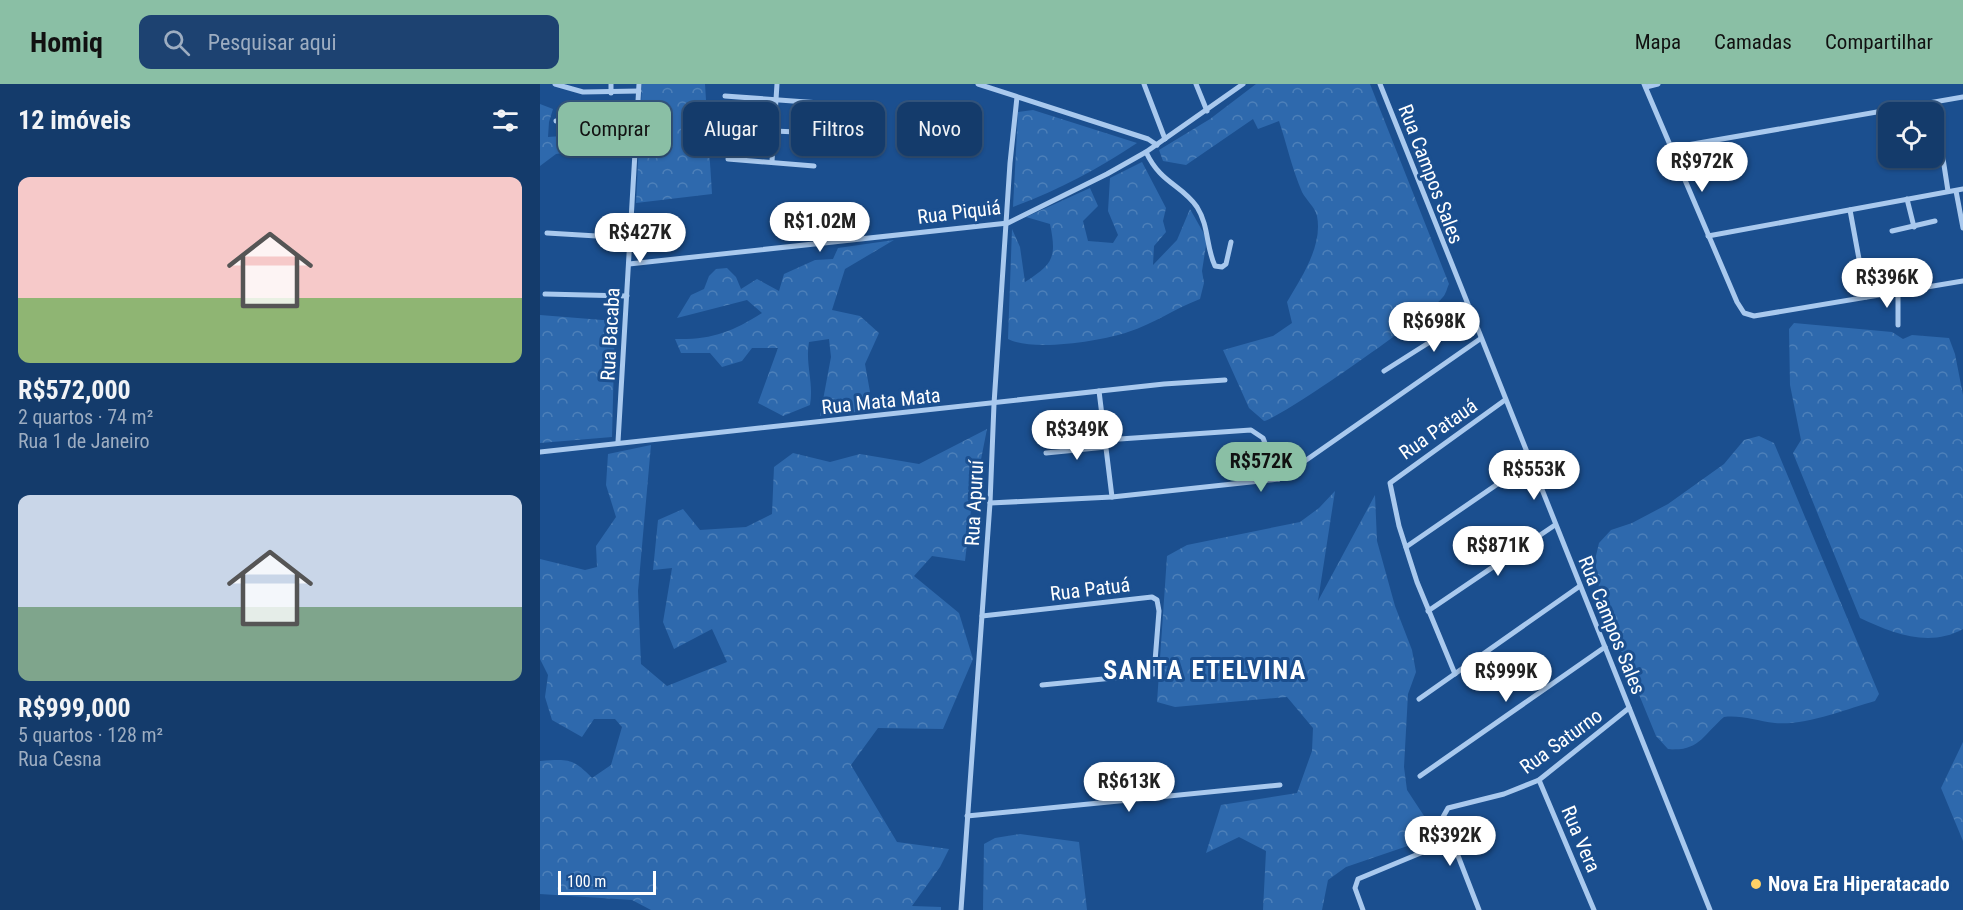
<!DOCTYPE html>
<html lang="pt">
<head>
<meta charset="utf-8">
<style>
  body { margin:0; font-family:"Roboto Condensed",sans-serif; background:#1d4271; color:#f1f3f6; height:100vh; display:flex; flex-direction:column; font-size:22px; white-space:nowrap }
  * { box-sizing:border-box; margin:0 }
  p { font-size:20px; color:#9dadc1 }
  .icon { flex:none; width:33px; height:33px; fill:none; stroke:currentColor; stroke-width:2; stroke-linecap:round; stroke-linejoin:round }
  .map { position:relative; flex:1; overflow:hidden }
  .sheet { display:flex; flex-direction:column; background:#143b6b; width:540px }
  .sheet>* { flex:none }
  .top-card { position:absolute; left:18px; top:18px; width:570px; height:54px; display:flex; gap:12px }
  .fabs { position:absolute; left:1338px; top:18px; display:grid; gap:12px }
  .fabs a { display:grid; place-items:center; width:66px; height:66px; border-radius:12px; background:#143b6b; box-shadow:0 2px 4px #0004,0 0 0 2px #33557e; font-size:30px }
  .scale { position:absolute; left:18px; bottom:15px; width:98px; box-sizing:border-box; padding-left:6px; border:3px solid #fff; border-top:0; font-size:16px; line-height:21px; white-space:nowrap; color:#fff; -webkit-text-stroke:4px #1b4f8f; paint-order:stroke }
  .price { position:absolute; translate:-50% -51px; padding:0 14px; border-radius:21px; background:#fff; color:#222; font-size:20px; line-height:39px; filter:drop-shadow(0 2px 3px #0008) }
  .price::after { content:''; position:absolute; left:50%; top:36px; width:18px; height:14px; margin-left:-9px; background:inherit; clip-path:polygon(0 0,100% 0,50% 100%) }
  .price.active { background:#8abfa5; color:#111 }
  ul { padding:0; list-style:none }
  li { display:grid; align-content:center; gap:12px; height:318px; padding:0 18px }
  li span { display:grid; place-items:center; height:186px; border-radius:12px; color:#555 }
  li>.icon { margin-inline-start:auto }
  span .icon { width:108px; height:108px; fill:#fffc; stroke-width:1 }
  li b { font-size:26px }
  h2 { display:flex; justify-content:space-between; align-items:center; height:72px; padding:0 18px; font-size:26px }
  .pill { padding:0 21px; border-radius:12px; background:#143b6b; box-shadow:0 2px 4px #0004,0 0 0 2px #33557e; font-size:21px; line-height:54px }
  .pill.active { background:#8abfa5; color:#111 }
  header { display:flex; align-items:center; gap:36px; box-sizing:border-box; height:84px; padding:0 30px; background:#8abfa5; color:#111 }
  header strong { font-size:28px }
  nav { display:flex; gap:33px; margin-inline-start:auto; font-size:21px }
  .search { width:420px; height:54px; background:#1d4271; display:flex; align-items:center; gap:15px; box-sizing:border-box; padding:0 21px; border-radius:12px; color:#9dadc1; font-size:22px }
  main { display:flex; flex:1; min-height:0 }
  .map>svg:first-child { display:block }
  .forest { fill:url(#forest-crowns) }
  .lines { fill:none; stroke-linecap:round; stroke-linejoin:round }
  .minor { stroke:#a9c9ee; stroke-width:5 }
  .poi-dot { fill:#ffd166; stroke:#1b4f8f; stroke-width:2 }
  .labels { text-anchor:middle; dominant-baseline:central; stroke-width:6; stroke-linejoin:round; paint-order:stroke }
  .street-label { font-size:20px; fill:#fff; stroke:#1b4f8f }
  .poi-label { font-size:20px; font-weight:bold; fill:#fff; stroke:#1b4f8f; text-anchor:start }
  .district-label { font-size:26px; font-weight:bold; letter-spacing:1.5px; fill:#fff; stroke:#1b4f8f }
</style>
</head>
<body>
<header>
<strong>Homiq</strong>
<div class="search"><svg class="icon" aria-label="search" viewBox="0 0 24 24"><circle cx="10" cy="10" r="6"/><path d="M15 15l6 6"/></svg>Pesquisar aqui</div>
<nav><a>Mapa</a><a>Camadas</a><a>Compartilhar</a></nav>
</header>
<main>
<section class="sheet">
<h2>12 imóveis<svg class="icon" aria-label="filters" viewBox="0 0 24 24"><path d="M4 7h16M4 17h16"/><circle cx="9" cy="7" r="2"/><circle cx="15" cy="17" r="2"/></svg></h2>
<ul>
<li><span style="background:linear-gradient(#f6c9c9 65%,#8fb573 0)"><svg class="icon" aria-label="home" viewBox="0 0 24 24"><path d="M3 11l9-7 9 7M6 9v11h12V9"/></svg></span><div><b>R$572,000</b><p>2 quartos · 74 m²</p><p>Rua 1 de Janeiro</p></div></li>
<li><span style="background:linear-gradient(#c9d6e8 60%,#7fa58c 0)"><svg class="icon" aria-label="home" viewBox="0 0 24 24"><path d="M3 11l9-7 9 7M6 9v11h12V9"/></svg></span><div><b>R$999,000</b><p>5 quartos · 128 m²</p><p>Rua Cesna</p></div></li>
</ul>
</section>
<div class="map">
<svg width="1423" height="826" viewBox="0 0 1423 826">
  <defs>
    <pattern id="forest-crowns" width="20" height="18" patternUnits="userSpaceOnUse" patternTransform="scale(1.5)"><rect width="20" height="18" fill="#2e69ad"/><path d="M2 6a3 3 0 1 1 6 0M12 15a3 3 0 1 1 6 0" fill="none" stroke="#4d80b9"/></pattern>
  </defs>
  <rect width="100%" height="100%" fill="#1b4f8f"/>
  <g class="forest">
    <polygon points="102,0 165,0 172,110 96,119"/>
    <path d="M 716,0 L 830,0 L 909,200 C 907,204 906,210 903,213 C 891,229 743,333 724,337 L 709,324 L 683,266 L 733,252 L 752,239 L 747,218 C 761,194 783,162 777,132 C 775,123 766,116 762,108 C 752,85 747,61 739,37 L 718,45 L 713,35 L 646,81 L 623,77 L 619,66 L 670,35 Z"/>
    <polygon points="0,20 13,25 9,38 8,53 36,51 35,67 16,70 0,82"/>
    <path d="M 493,26 L 597,59 C 557,86 518,106 473,123 L 478,28 Z"/>
    <path d="M 602,78 L 626,124 L 623,137 L 626,148 L 614,162 L 613,181 L 637,156 L 650,125 L 667,155 L 662,187 L 664,199 L 660,215 C 636,224 613,240 588,248 C 562,257 492,268 468,255 L 472,145 L 480,163 L 485,198 C 513,180 517,174 510,140 L 486,133 L 550,104 L 558,122 L 543,137 L 548,157 L 573,159 L 578,151 L 568,127 L 570,94 Z"/>
    <path d="M 354,156 L 305,185 L 292,226 L 320,232 L 339,249 L 325,280 L 330,308 L 325,327 L 280,332 L 291,273 L 289,255 L 269,258 C 265,280 274,298 270,321 L 243,332 L 218,319 L 238,264 L 212,264 L 202,277 L 182,283 L 170,269 L 141,269 L 135,255 C 171,256 192,248 222,229 L 207,216 L 137,234 L 151,211 L 164,205 L 169,192 L 176,185 L 187,184 L 196,193 L 201,205 L 217,195 L 239,207 L 244,190 L 275,176 L 293,175 L 298,164 Z"/>
    <polygon points="0,231 75,237 72,353 0,359"/>
    <path d="M 1254,239 L 1352,248 L 1363,255 L 1372,251 L 1409,254 L 1415,270 L 1423,311 L 1423,545 C 1389,564 1352,549 1320,534 L 1253,369 L 1261,356 L 1250,301 L 1249,245 Z"/>
    <path d="M 447,345 L 431,426 L 425,477 L 392,472 L 374,492 L 419,529 L 433,575 L 403,645 L 338,644 L 311,681 L 357,758 L 409,765 L 400,783 L 372,822 L 401,823 L 401,826 L 111,826 L 92,816 L 0,810 L 0,677 C 28,675 33,674 52,694 L 71,681 L 82,643 L 75,635 L 54,635 L 42,653 L 12,636 L 5,613 L 8,591 L 0,575 L 0,475 L 45,486 L 57,483 L 56,462 L 76,433 L 66,401 L 68,370 L 111,361 L 98,507 L 101,580 L 127,602 L 187,578 L 172,545 L 134,565 L 123,538 L 132,484 L 113,486 L 118,436 L 143,425 L 160,446 L 206,443 L 232,430 L 234,383 L 253,369 L 290,378 L 320,370 L 379,380 Z"/>
    <path d="M 1219,352 L 1234,359 L 1339,610 L 1335,617 C 1307,625 1264,642 1235,639 C 1216,637 1202,631 1184,633 C 1163,651 1159,668 1128,665 L 1116,652 L 1061,518 L 1055,476 L 1059,459 L 1071,446 L 1092,439 L 1128,420 L 1184,380 L 1204,356 Z"/>
    <polygon points="795,407 778,517 835,411 837,457 855,522 872,566 876,588 868,610 864,683 867,706 892,744 891,754 806,783 788,796 782,826 723,826 726,767 699,753 666,769 681,721 757,709 772,667 773,644 747,613 635,623 617,618 627,472 647,461 760,438 779,424"/>
    <polygon points="1423,658 1423,757 1401,704"/>
    <polygon points="480,750 539,758 547,826 443,826 444,760 455,754"/>
  </g>
  <g class="lines">
    <g class="minor">
      <polyline points="15,0 43,8 99,7"/>
      <polyline points="438,0 608,55 617,61"/>
      <polyline points="604,0 625,55"/>
      <polyline points="656,0 667,27"/>
      <polyline points="840,0 1170,826"/>
      <polyline points="1104,0 1197,218 1204,229 1214,232 1423,197"/>
      <polyline points="1106,3 1118,0"/>
      <polyline points="71,9 71,0"/>
      <polyline points="185,12 280,19"/>
      <polyline points="16,37 97,31"/>
      <polyline points="183,45 280,49"/>
      <polyline points="1400,55 1408,107"/>
      <polyline points="1130,64 1423,13"/>
      <path d="M 606,68 C 621,100 641,100 657,123 C 669,142 666,163 675,182 L 682,183 L 686,180 L 691,158"/>
      <polyline points="188,75 274,82"/>
      <polyline points="232,77 237,0"/>
      <polyline points="1416,107 1423,144"/>
      <polyline points="1367,115 1374,143"/>
      <polyline points="1310,126 1326,213"/>
      <polyline points="1352,147 1395,137"/>
      <polyline points="7,149 90,154"/>
      <polyline points="1168,152 1423,105"/>
      <polyline points="89,180 468,139 567,90 606,68 703,0"/>
      <polyline points="1358,209 1358,241"/>
      <polyline points="5,210 87,212"/>
      <polyline points="844,287 931,232"/>
      <polyline points="559,307 572,413"/>
      <polyline points="565,356 711,346 723,354 739,395"/>
      <polyline points="78,358 99,0"/>
      <polyline points="0,368 624,300 685,296"/>
      <polyline points="506,369 566,363"/>
      <polyline points="450,419 572,413 739,395 940,255"/>
      <polyline points="866,463 991,377"/>
      <polyline points="888,527 1015,441"/>
      <polyline points="442,532 612,513 617,516 619,527 614,590 502,601"/>
      <polyline points="915,590 877,498 859,442 850,399 965,316"/>
      <polyline points="879,615 1040,502"/>
      <polyline points="880,692 1065,563"/>
      <polyline points="999,696 1054,826"/>
      <polyline points="427,732 740,701"/>
      <polyline points="421,826 450,419 454,320 470,79 477,13"/>
      <polyline points="823,826 815,804 818,795 912,756"/>
      <polyline points="939,826 903,733 908,724 964,710 999,696 1089,624"/>
    </g>
  </g>
  <circle class="poi-dot" cx="1216" cy="800" r="6"/>
  <g class="labels">
    <g class="street-label">
      <text transform="translate(891 90) rotate(69)">Rua Campos Sales</text>
      <text transform="translate(419 128) rotate(-7)">Rua Piquiá</text>
      <text transform="translate(70 250) rotate(-87)">Rua Bacaba</text>
      <text transform="translate(341 317) rotate(-6)">Rua Mata Mata</text>
      <text transform="translate(898 345) rotate(-35)">Rua Patauá</text>
      <text transform="translate(434 419) rotate(-87)">Rua Apuruí</text>
      <text transform="translate(550 505) rotate(-7)">Rua Patuá</text>
      <text transform="translate(1072 541) rotate(68)">Rua Campos Sales</text>
      <text transform="translate(1021 657) rotate(-36)">Rua Saturno</text>
      <text transform="translate(1041 755) rotate(67)">Rua Vera</text>
    </g>
    <g class="poi-label">
      <text x="1228" y="800">Nova Era Hiperatacado</text>
    </g>
    <g class="district-label">
      <text x="665" y="586">SANTA ETELVINA</text>
    </g>
  </g>
</svg>
<div class="fabs">
<a><svg class="icon" aria-label="locate" viewBox="0 0 24 24"><circle cx="12" cy="12" r="6"/><path d="M12 2v4M12 18v4M2 12h4M18 12h4"/></svg></a>
</div>
<div class="scale">100 m</div>
<b class="price" style="left:1162px;top:109px">R$972K</b>
<b class="price" style="left:280px;top:169px">R$1.02M</b>
<b class="price" style="left:100px;top:180px">R$427K</b>
<b class="price" style="left:1347px;top:225px">R$396K</b>
<b class="price" style="left:894px;top:269px">R$698K</b>
<b class="price" style="left:537px;top:377px">R$349K</b>
<b class="price active" style="left:721px;top:409px">R$572K</b>
<b class="price" style="left:994px;top:417px">R$553K</b>
<b class="price" style="left:958px;top:493px">R$871K</b>
<b class="price" style="left:966px;top:619px">R$999K</b>
<b class="price" style="left:589px;top:729px">R$613K</b>
<b class="price" style="left:910px;top:783px">R$392K</b>
<div class="top-card">
<a class="pill active">Comprar</a>
<a class="pill">Alugar</a>
<a class="pill">Filtros</a>
<a class="pill">Novo</a>
</div>
</div>
</main>
</body>
</html>
